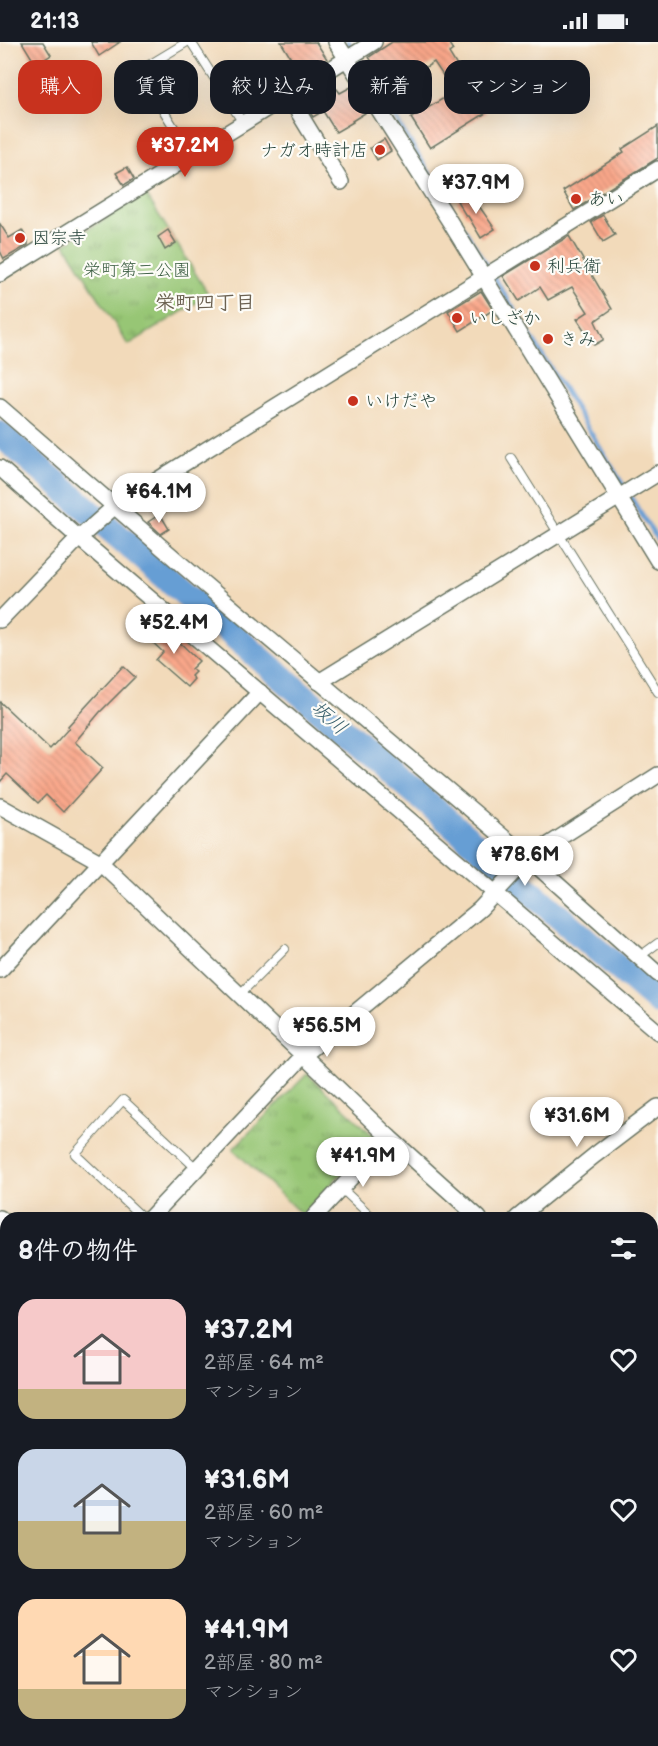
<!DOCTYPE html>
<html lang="ja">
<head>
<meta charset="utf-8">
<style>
  body { margin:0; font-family:"Balsamiq Sans","Klee One",sans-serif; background:#20242c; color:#f1f3f6; height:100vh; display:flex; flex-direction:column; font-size:22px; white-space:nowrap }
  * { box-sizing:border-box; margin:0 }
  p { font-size:20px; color:#9ea1a6 }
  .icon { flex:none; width:33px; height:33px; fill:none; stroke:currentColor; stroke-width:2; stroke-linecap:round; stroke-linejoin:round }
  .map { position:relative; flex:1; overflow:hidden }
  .sheet { position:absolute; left:0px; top:1170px; width:658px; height:534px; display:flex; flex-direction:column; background:#171b24; border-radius:18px 18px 0 0; box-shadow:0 6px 24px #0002 }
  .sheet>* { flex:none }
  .hud { position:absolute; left:18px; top:18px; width:622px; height:54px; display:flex; gap:12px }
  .price { position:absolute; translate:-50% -51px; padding:0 14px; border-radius:21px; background:#fff; color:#222; font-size:20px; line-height:39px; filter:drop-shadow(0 2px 3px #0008) }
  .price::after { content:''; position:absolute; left:50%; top:36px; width:18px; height:14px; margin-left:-9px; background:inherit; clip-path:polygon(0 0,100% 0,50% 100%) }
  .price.selected { background:#c8321e; color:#fff }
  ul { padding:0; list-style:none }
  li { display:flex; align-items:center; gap:18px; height:150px; padding:0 18px }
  li span { display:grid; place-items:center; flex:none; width:168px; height:120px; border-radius:18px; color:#555 }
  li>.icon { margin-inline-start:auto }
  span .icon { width:72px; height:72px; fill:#fffc; stroke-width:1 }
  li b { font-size:26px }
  h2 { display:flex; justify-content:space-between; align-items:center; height:72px; padding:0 18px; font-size:26px }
  .chip { padding:0 21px; border-radius:18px; background:#171b24; box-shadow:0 6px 24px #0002; font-size:21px; line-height:54px }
  .chip.selected { background:#c8321e; color:#fff }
  .status { display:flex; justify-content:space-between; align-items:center; height:42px; padding:0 30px; background:#171b24; direction:ltr }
  .status svg { height:16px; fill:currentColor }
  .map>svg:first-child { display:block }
  .park { fill:url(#park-tufts); stroke:#5b8254; stroke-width:1.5 }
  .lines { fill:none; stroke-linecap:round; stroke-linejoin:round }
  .stream { stroke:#669ed4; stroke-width:4.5 }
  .river { stroke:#669ed4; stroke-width:26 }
  .building { fill:url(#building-back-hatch) }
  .service-casing { stroke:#697463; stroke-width:10 }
  .minor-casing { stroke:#697463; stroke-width:18 }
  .tertiary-casing { stroke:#697463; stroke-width:22 }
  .service { stroke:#fff; stroke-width:8 }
  .minor { stroke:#fff; stroke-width:15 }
  .tertiary { stroke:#fff; stroke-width:20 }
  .poi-dot { fill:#c8321e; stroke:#fdfcf7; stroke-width:2 }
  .labels { text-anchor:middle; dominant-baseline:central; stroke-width:4.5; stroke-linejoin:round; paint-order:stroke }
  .poi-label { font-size:18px; fill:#1f3d34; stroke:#fdfcf7; text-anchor:start }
  .park-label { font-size:18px; fill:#3d5f44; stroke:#fdfcf7 }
  .neighbourhood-label { font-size:20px; font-weight:bold; fill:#6c6252; stroke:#fdfcf7 }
  .water-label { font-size:20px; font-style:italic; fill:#385f6c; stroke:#fdfcf7 }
</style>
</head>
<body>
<div class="status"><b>21:13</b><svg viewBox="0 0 49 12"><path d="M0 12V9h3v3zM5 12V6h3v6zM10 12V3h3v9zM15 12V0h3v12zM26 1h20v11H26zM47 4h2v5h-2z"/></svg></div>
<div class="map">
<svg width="658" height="1704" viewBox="0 0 658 1704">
  <defs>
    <pattern id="park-tufts" width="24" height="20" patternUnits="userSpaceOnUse" patternTransform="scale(1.5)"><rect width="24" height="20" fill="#97c674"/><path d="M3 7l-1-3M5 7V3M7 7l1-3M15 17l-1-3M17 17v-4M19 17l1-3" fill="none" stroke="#7ba260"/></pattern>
    <pattern id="building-back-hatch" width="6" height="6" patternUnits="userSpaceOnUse" patternTransform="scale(1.5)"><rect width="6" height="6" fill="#faa78a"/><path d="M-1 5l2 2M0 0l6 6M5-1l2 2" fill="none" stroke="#ca8972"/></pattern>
  </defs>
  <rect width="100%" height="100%" fill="#fdfcf7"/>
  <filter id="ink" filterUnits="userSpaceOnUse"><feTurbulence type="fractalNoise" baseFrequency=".0167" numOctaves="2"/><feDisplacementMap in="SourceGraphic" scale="12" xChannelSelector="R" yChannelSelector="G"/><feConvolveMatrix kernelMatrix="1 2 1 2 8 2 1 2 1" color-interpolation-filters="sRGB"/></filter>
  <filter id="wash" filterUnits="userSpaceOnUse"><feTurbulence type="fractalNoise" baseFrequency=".008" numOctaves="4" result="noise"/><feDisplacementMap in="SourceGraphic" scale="24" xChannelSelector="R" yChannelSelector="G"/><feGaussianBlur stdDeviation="1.35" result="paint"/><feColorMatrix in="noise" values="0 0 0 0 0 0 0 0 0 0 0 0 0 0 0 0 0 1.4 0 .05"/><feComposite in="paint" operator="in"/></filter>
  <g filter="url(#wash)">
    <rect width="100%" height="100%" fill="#f2daba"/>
    <g class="park">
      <polygon points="144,152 147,154 209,253 128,303 65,202"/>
      <polygon points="307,1032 375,1095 302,1173 233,1107"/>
    </g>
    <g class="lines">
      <g class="stream">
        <polyline points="348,0 658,499"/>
        <polyline points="652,1609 658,1599"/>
        <polyline points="598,1704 601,1698"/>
      </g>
      <polyline class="river" points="0,392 658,960"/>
    </g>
    <g id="blocks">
      <g class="building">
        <polygon points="22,0 43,0 51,13 36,23"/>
        <polygon points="91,0 120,0 99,14"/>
        <polygon points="281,0 316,0 327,17 301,33"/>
        <polygon points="392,0 448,0 453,8 449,11 486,71 430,106 411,76 454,50 434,20 389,48 369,15"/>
        <polygon points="268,34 277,49 265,56 256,42"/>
        <polygon points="351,45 359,56 357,59 365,71 352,79 353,80 336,90 323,69 313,75 302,57 323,46 327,53 337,47 340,51"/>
        <polygon points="658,84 658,116 574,168 563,149 593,130 624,110 622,107"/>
        <polygon points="384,97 391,109 377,118 370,106"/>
        <polygon points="127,125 134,137 124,143 116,131"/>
        <polygon points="470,151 495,187 481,196 468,174 466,174 457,159"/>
        <polygon points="603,173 615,193 603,200 591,180"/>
        <polygon points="0,182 9,196 22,188 28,199 28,203 4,217 0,209"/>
        <polygon points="168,188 176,201 165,208 158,195"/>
        <polygon points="569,194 612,267 595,279 603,296 603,298 594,303 577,277 588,270 572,245 548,258 540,245 519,259 503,234"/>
        <polygon points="481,249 493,268 460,289 448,269"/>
        <polygon points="160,472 169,487 161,492 148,480"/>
        <polygon points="164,581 174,590 172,593 199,619 191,627 195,630 191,634 194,637 187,645 156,618 163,610 149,597"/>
        <polygon points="123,624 135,635 100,670 75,700 103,726 63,770 46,753 38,761 7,732 0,740 0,660 50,707 69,686 68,684"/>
      </g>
    </g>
  </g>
  <g filter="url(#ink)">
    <use href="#blocks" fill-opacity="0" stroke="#697463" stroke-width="1.5"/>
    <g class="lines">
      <defs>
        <g id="service">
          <polyline points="187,0 139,29 191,113"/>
          <polyline points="191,0 243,81"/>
          <polyline points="511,416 658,650"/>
          <polyline points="639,915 658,901"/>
          <polyline points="240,952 285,907"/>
          <polyline points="341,1146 373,1176"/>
          <polyline points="143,1176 75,1112 123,1058 196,1126"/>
          <polyline points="0,1361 6,1366"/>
          <polyline points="0,1536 3,1533"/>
          <polyline points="0,1594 6,1588"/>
          <polyline points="0,1670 6,1676"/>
        </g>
        <g id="minor">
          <polyline points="336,0 450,180 658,519"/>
          <polyline points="288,53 341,140"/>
          <polyline points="0,232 374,0"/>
          <polyline points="0,365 196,535 528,816 658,932"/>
          <polyline points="0,426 79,496 658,990"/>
          <polyline points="0,578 79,496 114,465 658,127"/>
          <polyline points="319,640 658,431"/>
          <polyline points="0,764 100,820 389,1095 479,1176"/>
          <polyline points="0,928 260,650"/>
          <polyline points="0,1176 6,1181"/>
          <polyline points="150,1176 304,1013 480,867 528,816 658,733"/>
          <polyline points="313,1176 389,1095"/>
          <polyline points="517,1176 595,1113 658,1065"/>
          <polyline points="652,1321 658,1326"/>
          <polyline points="0,1337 6,1330"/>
          <polyline points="0,1439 6,1444"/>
          <polyline points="652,1440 658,1439"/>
          <polyline points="0,1602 6,1608"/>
          <polyline points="102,1698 109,1704"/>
          <polyline points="477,1698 483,1704"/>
          <polyline points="345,1704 350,1698"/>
        </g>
        <polyline id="tertiary" points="18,1704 24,1698"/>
      </defs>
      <use href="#service" class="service-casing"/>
      <use href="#minor" class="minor-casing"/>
      <use href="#tertiary" class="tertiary-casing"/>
      <use href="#service" class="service"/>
      <use href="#minor" class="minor"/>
      <use href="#tertiary" class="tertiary"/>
    </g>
  </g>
  <g class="poi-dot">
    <circle cx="380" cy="108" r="6"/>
    <circle cx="576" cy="157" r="6"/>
    <circle cx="20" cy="196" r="6"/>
    <circle cx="535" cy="224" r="6"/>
    <circle cx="457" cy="276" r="6"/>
    <circle cx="548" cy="297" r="6"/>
    <circle cx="353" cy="359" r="6"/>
  </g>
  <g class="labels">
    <g class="poi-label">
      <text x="368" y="108" text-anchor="end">ナガオ時計店</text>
      <text x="588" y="157">あい</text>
      <text x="32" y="196">因宗寺</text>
      <text x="547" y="224">利兵衛</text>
      <text x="469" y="276">いしざか</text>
      <text x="560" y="297">きみ</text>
      <text x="365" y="359">いけだや</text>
    </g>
    <g class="park-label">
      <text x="137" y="228">栄町第二公園</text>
    </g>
    <g class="neighbourhood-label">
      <text x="205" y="261">栄町四丁目</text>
    </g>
    <g class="water-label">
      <text transform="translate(329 676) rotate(41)">坂川</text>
    </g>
  </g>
</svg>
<b class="price selected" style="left:185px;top:136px">¥37.2M</b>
<b class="price" style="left:476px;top:173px">¥37.9M</b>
<b class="price" style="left:159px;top:482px">¥64.1M</b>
<b class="price" style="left:174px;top:613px">¥52.4M</b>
<b class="price" style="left:525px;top:845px">¥78.6M</b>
<b class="price" style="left:327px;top:1016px">¥56.5M</b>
<b class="price" style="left:577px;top:1106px">¥31.6M</b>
<b class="price" style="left:363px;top:1146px">¥41.9M</b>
<div class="hud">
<a class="chip selected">購入</a>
<a class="chip">賃貸</a>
<a class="chip">絞り込み</a>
<a class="chip">新着</a>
<a class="chip">マンション</a>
</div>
<section class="sheet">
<h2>8件の物件<svg class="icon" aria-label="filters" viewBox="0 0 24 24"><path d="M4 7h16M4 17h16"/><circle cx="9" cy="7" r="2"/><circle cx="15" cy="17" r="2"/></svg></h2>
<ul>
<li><span style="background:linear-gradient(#f6c9c9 75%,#c2b280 0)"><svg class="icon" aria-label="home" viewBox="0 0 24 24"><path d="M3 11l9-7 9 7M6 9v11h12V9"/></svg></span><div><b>¥37.2M</b><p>2部屋 · 64 m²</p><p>マンション</p></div><svg class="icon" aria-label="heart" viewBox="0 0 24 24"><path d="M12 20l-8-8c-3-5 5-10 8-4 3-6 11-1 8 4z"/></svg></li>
<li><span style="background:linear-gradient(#c9d6e8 60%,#c2b280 0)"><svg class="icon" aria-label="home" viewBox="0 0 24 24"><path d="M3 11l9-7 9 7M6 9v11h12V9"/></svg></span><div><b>¥31.6M</b><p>2部屋 · 60 m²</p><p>マンション</p></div><svg class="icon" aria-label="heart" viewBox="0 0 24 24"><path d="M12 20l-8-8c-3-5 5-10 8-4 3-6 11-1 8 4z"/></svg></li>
<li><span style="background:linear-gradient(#ffd9b3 75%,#c2b280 0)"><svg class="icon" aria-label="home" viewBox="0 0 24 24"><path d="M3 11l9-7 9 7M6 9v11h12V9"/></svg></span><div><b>¥41.9M</b><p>2部屋 · 80 m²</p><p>マンション</p></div><svg class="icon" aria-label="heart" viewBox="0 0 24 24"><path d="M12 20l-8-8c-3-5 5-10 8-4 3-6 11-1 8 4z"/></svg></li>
</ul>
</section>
</div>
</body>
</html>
